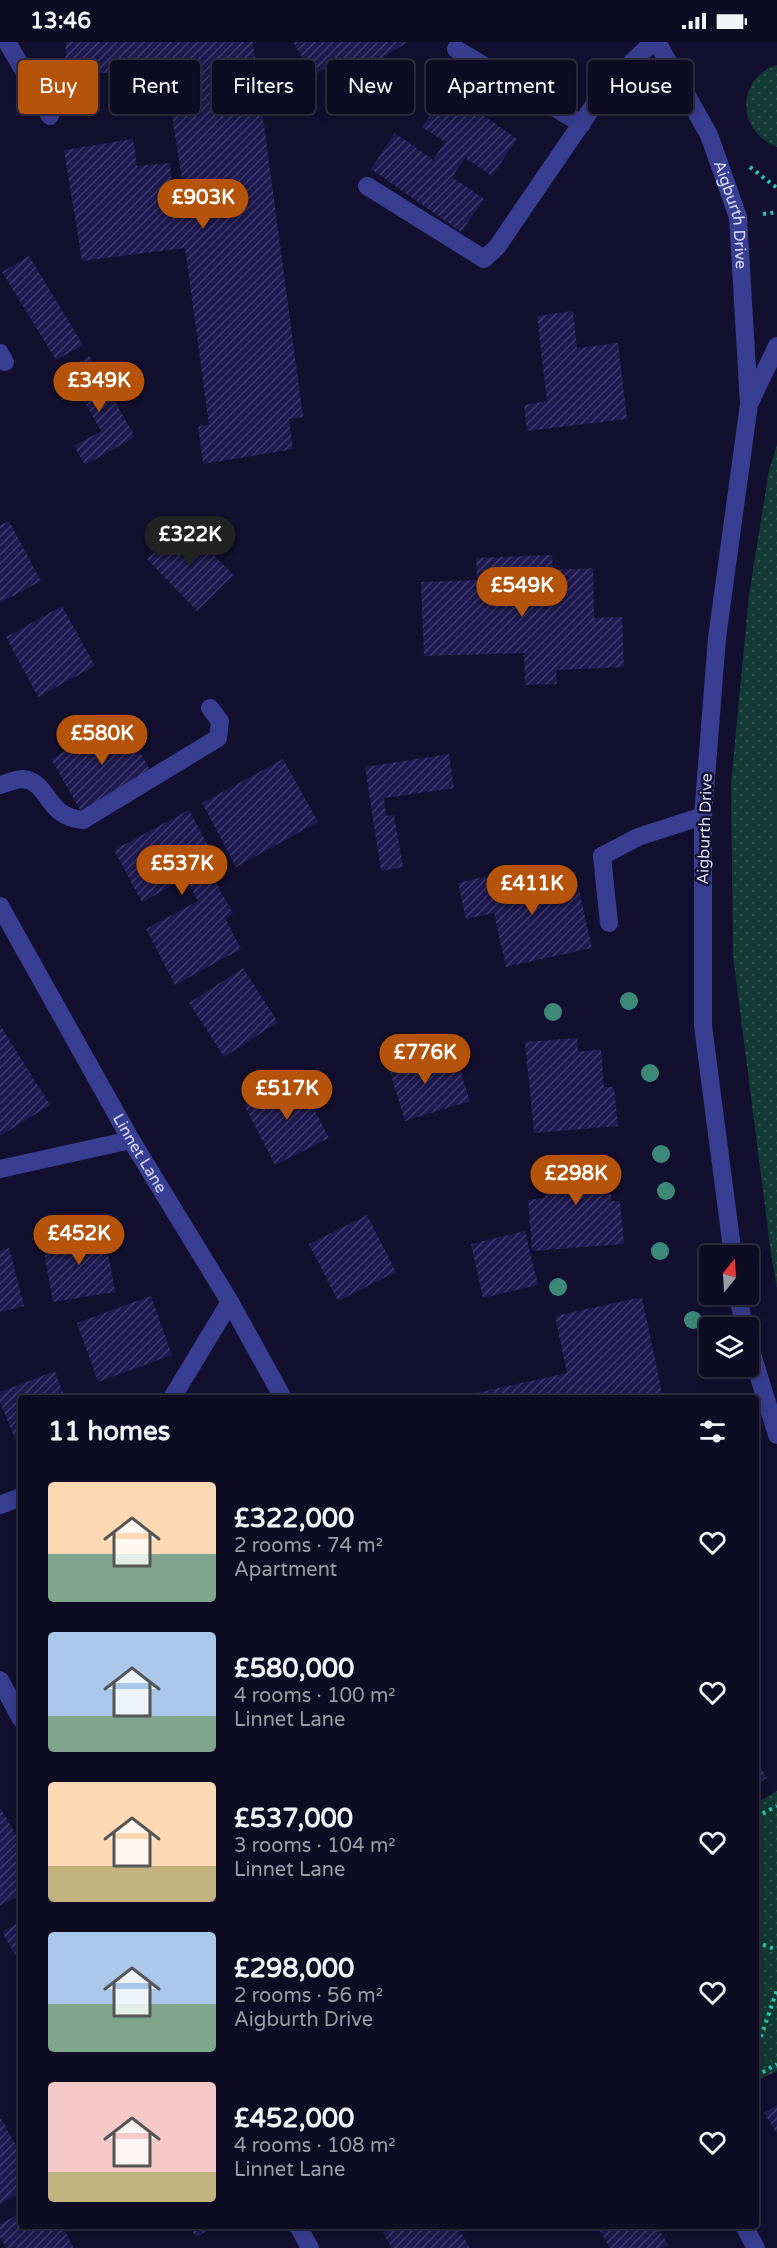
<!DOCTYPE html>
<html lang="en">
<head>
<meta charset="utf-8">
<style>
  body { margin:0; font-family:"Varela Round",sans-serif; background:#17152a; color:#f1f3f6; height:100vh; display:flex; flex-direction:column; font-size:22px; white-space:nowrap }
  * { box-sizing:border-box; margin:0 }
  p { font-size:20px; color:#9b9ba5 }
  .icon { flex:none; width:33px; height:33px; fill:none; stroke:currentColor; stroke-width:2; stroke-linecap:round; stroke-linejoin:round }
  .map { position:relative; flex:1; overflow:hidden }
  .side { position:absolute; left:18px; top:1353px; width:741px; height:834px; display:flex; flex-direction:column; background:#0e0c22; border-radius:6px; box-shadow:0 3px 15px #0003,0 0 0 2px #2e2c40 }
  .side>* { flex:none }
  .guide { position:absolute; left:18px; top:18px; width:741px; height:54px; display:flex; gap:12px }
  .needle { width:39px; rotate:17deg }
  .tools { position:absolute; left:699px; top:1203px; display:grid; gap:12px }
  .tools a { display:grid; place-items:center; width:60px; height:60px; border-radius:6px; background:#0e0c22; box-shadow:0 3px 15px #0003,0 0 0 2px #2e2c40; font-size:30px }
  .price { position:absolute; translate:-50% -51px; padding:0 14px; border-radius:21px; background:#b45309; color:#fff; font-size:20px; line-height:39px; filter:drop-shadow(0 2px 3px #0008) }
  .price::after { content:''; position:absolute; left:50%; top:36px; width:18px; height:14px; margin-left:-9px; background:inherit; clip-path:polygon(0 0,100% 0,50% 100%) }
  .price.on { background:#222; color:#fff }
  ul { padding:0; list-style:none }
  li { display:flex; align-items:center; gap:18px; height:150px; padding:0 30px }
  li span { display:grid; place-items:center; flex:none; width:168px; height:120px; border-radius:6px; color:#555 }
  li>.icon { margin-inline-start:auto }
  span .icon { width:72px; height:72px; fill:#fffc; stroke-width:1 }
  li b { font-size:26px }
  h2 { display:flex; justify-content:space-between; align-items:center; height:72px; padding:0 30px; font-size:26px }
  .tag { padding:0 21px; border-radius:6px; background:#0e0c22; box-shadow:0 3px 15px #0003,0 0 0 2px #2e2c40; font-size:21px; line-height:54px }
  .tag.on { background:#b45309; color:#fff }
  .status { display:flex; justify-content:space-between; align-items:center; height:42px; padding:0 30px; background:#0e0c22; direction:ltr }
  .status svg { height:16px; fill:currentColor }
  .map>svg:first-child { display:block }
  .grass { fill:url(#grass-dots) }
  .forest { fill:url(#forest-firs) }
  .building { fill:url(#building-hatch) }
  .lines { fill:none; stroke-linecap:round; stroke-linejoin:round }
  .path { stroke:#27c9ad; stroke-width:4; stroke-dasharray:3 4.5; stroke-linecap:butt }
  .minor { stroke:#383e91; stroke-width:18 }
  .tree { fill:#3c8879 }
  .labels { text-anchor:middle; dominant-baseline:central; stroke-width:5; stroke-linejoin:round; paint-order:stroke }
  .street-label { font-size:16px; fill:#ddf; stroke:#12102e }
</style>
</head>
<body>
<div class="status"><b>13:46</b><svg viewBox="0 0 49 12"><path d="M0 12V9h3v3zM5 12V6h3v6zM10 12V3h3v9zM15 12V0h3v12zM26 1h20v11H26zM47 4h2v5h-2z"/></svg></div>
<div class="map">
<svg width="777" height="2206" viewBox="0 0 777 2206">
  <defs>
    <pattern id="grass-dots" width="8" height="8" patternUnits="userSpaceOnUse" patternTransform="scale(1.5)"><rect width="8" height="8" fill="#123933"/><path d="M2 2h.1M6 6h.1" fill="none" stroke="#345552" stroke-width="1.8" stroke-linecap="round"/></pattern>
    <pattern id="forest-firs" width="22" height="20" patternUnits="userSpaceOnUse" patternTransform="scale(1.5)"><rect width="22" height="20" fill="#123933"/><path d="M5 1l3.5 6h-7zM16 11l3.5 6h-7z" fill="#345552"/></pattern>
    <pattern id="building-hatch" width="6" height="6" patternUnits="userSpaceOnUse" patternTransform="scale(1.5)"><rect width="6" height="6" fill="#1f1a51"/><path d="M-1 1l2-2M0 6l6-6M5 7l2-2" fill="none" stroke="#3f3b6b"/></pattern>
  </defs>
  <rect width="100%" height="100%" fill="#12102e"/>
  <g class="grass">
    <path d="M 777,23 L 777,105 C 737,90 735,36 777,23 Z"/>
    <polygon points="777,403 777,1246 771,1212 733,914 731,742 749,553 769,428"/>
    <polygon points="777,1749 777,2029 756,2039 756,1761"/>
  </g>
  <polygon class="forest" points="777,708 777,856 775,798"/>
  <g class="building">
    <polygon points="66,0 253,0 303,375 289,377 293,407 203,422 198,384 209,383 185,206 82,219 64,108 133,97 137,124 170,121 175,172 187,170 167,41 157,39 157,25 119,24 118,31 65,32"/>
    <polygon points="293,0 408,0 341,40 330,23 313,34"/>
    <polygon points="448,48 517,97 492,134 465,116 452,135 484,157 461,190 371,127 395,91 433,118 445,100 422,85"/>
    <polygon points="29,214 83,303 56,318 2,230"/>
    <polygon points="573,269 577,306 618,301 627,377 527,389 524,363 547,359 537,274"/>
    <polygon points="89,314 135,395 85,423 74,404 101,389 66,328"/>
    <polygon points="9,479 41,539 0,561 0,483"/>
    <polygon points="184,482 233,533 197,569 147,517"/>
    <polygon points="552,513 553,528 593,526 594,576 622,575 624,625 556,628 557,642 525,643 524,611 424,614 421,540 477,538 476,516"/>
    <polygon points="62,564 95,624 38,655 6,595"/>
    <polygon points="121,677 152,731 82,771 51,717"/>
    <polygon points="449,712 454,746 384,756 386,774 394,773 403,825 381,829 365,725"/>
    <polygon points="283,717 318,780 236,825 202,761"/>
    <polygon points="189,768 221,828 212,833 233,872 225,876 241,907 175,943 146,887 198,859 186,836 142,860 114,808"/>
    <polygon points="575,830 592,906 506,925 494,871 466,877 458,841 486,834 490,848"/>
    <polygon points="243,926 278,980 224,1015 189,961"/>
    <polygon points="0,983 50,1063 0,1094"/>
    <polygon points="577,996 578,1010 601,1007 604,1045 614,1045 618,1084 534,1091 525,1000"/>
    <polygon points="416,1004 424,1029 457,1019 470,1059 405,1079 385,1014"/>
    <polygon points="298,1035 329,1096 275,1123 244,1063"/>
    <polygon points="608,1113 611,1159 620,1159 624,1202 532,1209 528,1158 545,1156 542,1118"/>
    <polygon points="367,1173 396,1230 338,1259 309,1202"/>
    <polygon points="104,1188 115,1250 53,1260 42,1199"/>
    <polygon points="525,1189 538,1243 483,1256 471,1202"/>
    <polygon points="9,1206 24,1264 0,1270 0,1209"/>
    <polygon points="151,1254 172,1313 98,1340 77,1281"/>
    <polygon points="642,1255 663,1356 453,1356 567,1331 555,1274"/>
    <polygon points="55,1329 65,1356 21,1356 21,1395 15,1397 0,1360 0,1350"/>
    <polygon points="756,1716 767,1736 756,1742"/>
    <polygon points="0,1765 21,1802 21,1853 0,1864"/>
    <polygon points="21,1879 21,1923 2,1890"/>
    <polygon points="777,2063 777,2092 764,2071"/>
    <polygon points="0,2075 21,2112 21,2150 0,2162"/>
    <polygon points="21,2171 21,2184 62,2184 74,2206 6,2206 0,2195 0,2182"/>
    <polygon points="189,2184 215,2184 196,2195"/>
    <polygon points="395,2184 457,2184 470,2206 392,2206 383,2191"/>
    <polygon points="597,2184 657,2184 668,2203 662,2206 610,2206"/>
  </g>
  <g class="lines">
    <g class="path">
      <polyline points="750,125 777,146"/>
      <polyline points="763,172 777,170"/>
      <polyline points="756,1775 777,1764"/>
      <polyline points="756,1900 777,1908"/>
      <polyline points="756,2009 777,1948"/>
      <polyline points="756,2034 777,2022"/>
    </g>
    <g class="minor">
      <polyline points="7,0 50,74"/>
      <path id="s1" d="M 657,0 L 709,93 L 738,175 L 749,362 L 717,596 L 703,774 L 703,984 L 733,1214"/>
      <polyline points="456,7 582,82"/>
      <polyline points="367,144 484,217 497,205 607,44 653,0"/>
      <polyline points="0,311 5,320"/>
      <polyline points="750,360 777,304"/>
      <path d="M 0,743 C 7,741 16,737 23,737 C 50,740 45,775 83,778 L 218,696 L 220,679 L 210,666"/>
      <path id="s2" d="M 0,864 L 131,1098 L 230,1260 L 283,1356"/>
      <polyline points="609,881 602,814 638,795 703,774"/>
      <polyline points="0,1127 131,1098"/>
      <polyline points="738,1252 744,1286"/>
      <polyline points="748,1299 777,1393"/>
      <polyline points="172,1356 230,1260"/>
      <polyline points="0,1463 21,1455"/>
      <polyline points="0,1638 21,1677"/>
      <polyline points="298,2184 310,2206"/>
      <polyline points="744,2184 756,2206"/>
    </g>
  </g>
  <g class="tree">
    <circle cx="629" cy="959" r="9"/>
    <circle cx="553" cy="970" r="9"/>
    <circle cx="650" cy="1031" r="9"/>
    <circle cx="661" cy="1112" r="9"/>
    <circle cx="666" cy="1149" r="9"/>
    <circle cx="660" cy="1209" r="9"/>
    <circle cx="558" cy="1245" r="9"/>
    <circle cx="693" cy="1278" r="9"/>
  </g>
  <g class="labels">
    <g class="street-label">
      <text stroke="none"><textPath href="#s1" startOffset="190">Aigburth Drive</textPath></text>
      <text transform="translate(705 787) rotate(-88)">Aigburth Drive</text>
      <text stroke="none"><textPath href="#s2" startOffset="284">Linnet Lane</textPath></text>
    </g>
  </g>
</svg>
<div class="tools">
<a><svg class="needle" viewBox="-14 -14 28 28"><path d="M0-13l5 13h-10z" fill="#e53935"/><path d="M0 13l5-13h-10z" fill="#9b9ba5"/></svg></a>
<a><svg class="icon" aria-label="layers" viewBox="0 0 24 24"><path d="M12 4l9 5-9 5-9-5zM3 14l9 5 9-5"/></svg></a>
</div>
<b class="price" style="left:203px;top:188px">£903K</b>
<b class="price" style="left:99px;top:371px">£349K</b>
<b class="price on" style="left:190px;top:525px">£322K</b>
<b class="price" style="left:522px;top:576px">£549K</b>
<b class="price" style="left:102px;top:724px">£580K</b>
<b class="price" style="left:182px;top:854px">£537K</b>
<b class="price" style="left:532px;top:874px">£411K</b>
<b class="price" style="left:425px;top:1043px">£776K</b>
<b class="price" style="left:287px;top:1079px">£517K</b>
<b class="price" style="left:576px;top:1164px">£298K</b>
<b class="price" style="left:79px;top:1224px">£452K</b>
<div class="guide">
<a class="tag on">Buy</a>
<a class="tag">Rent</a>
<a class="tag">Filters</a>
<a class="tag">New</a>
<a class="tag">Apartment</a>
<a class="tag">House</a>
</div>
<section class="side">
<h2>11 homes<svg class="icon" aria-label="filters" viewBox="0 0 24 24"><path d="M4 7h16M4 17h16"/><circle cx="9" cy="7" r="2"/><circle cx="15" cy="17" r="2"/></svg></h2>
<ul>
<li><span style="background:linear-gradient(#ffd9b3 60%,#7fa58c 0)"><svg class="icon" aria-label="home" viewBox="0 0 24 24"><path d="M3 11l9-7 9 7M6 9v11h12V9"/></svg></span><div><b>£322,000</b><p>2 rooms · 74 m²</p><p>Apartment</p></div><svg class="icon" aria-label="heart" viewBox="0 0 24 24"><path d="M12 20l-8-8c-3-5 5-10 8-4 3-6 11-1 8 4z"/></svg></li>
<li><span style="background:linear-gradient(#a9c7e8 70%,#7fa58c 0)"><svg class="icon" aria-label="home" viewBox="0 0 24 24"><path d="M3 11l9-7 9 7M6 9v11h12V9"/></svg></span><div><b>£580,000</b><p>4 rooms · 100 m²</p><p>Linnet Lane</p></div><svg class="icon" aria-label="heart" viewBox="0 0 24 24"><path d="M12 20l-8-8c-3-5 5-10 8-4 3-6 11-1 8 4z"/></svg></li>
<li><span style="background:linear-gradient(#ffd9b3 70%,#c2b280 0)"><svg class="icon" aria-label="home" viewBox="0 0 24 24"><path d="M3 11l9-7 9 7M6 9v11h12V9"/></svg></span><div><b>£537,000</b><p>3 rooms · 104 m²</p><p>Linnet Lane</p></div><svg class="icon" aria-label="heart" viewBox="0 0 24 24"><path d="M12 20l-8-8c-3-5 5-10 8-4 3-6 11-1 8 4z"/></svg></li>
<li><span style="background:linear-gradient(#a9c7e8 60%,#7fa58c 0)"><svg class="icon" aria-label="home" viewBox="0 0 24 24"><path d="M3 11l9-7 9 7M6 9v11h12V9"/></svg></span><div><b>£298,000</b><p>2 rooms · 56 m²</p><p>Aigburth Drive</p></div><svg class="icon" aria-label="heart" viewBox="0 0 24 24"><path d="M12 20l-8-8c-3-5 5-10 8-4 3-6 11-1 8 4z"/></svg></li>
<li><span style="background:linear-gradient(#f6c9c9 75%,#c2b280 0)"><svg class="icon" aria-label="home" viewBox="0 0 24 24"><path d="M3 11l9-7 9 7M6 9v11h12V9"/></svg></span><div><b>£452,000</b><p>4 rooms · 108 m²</p><p>Linnet Lane</p></div><svg class="icon" aria-label="heart" viewBox="0 0 24 24"><path d="M12 20l-8-8c-3-5 5-10 8-4 3-6 11-1 8 4z"/></svg></li>
</ul>
</section>
</div>
</body>
</html>
